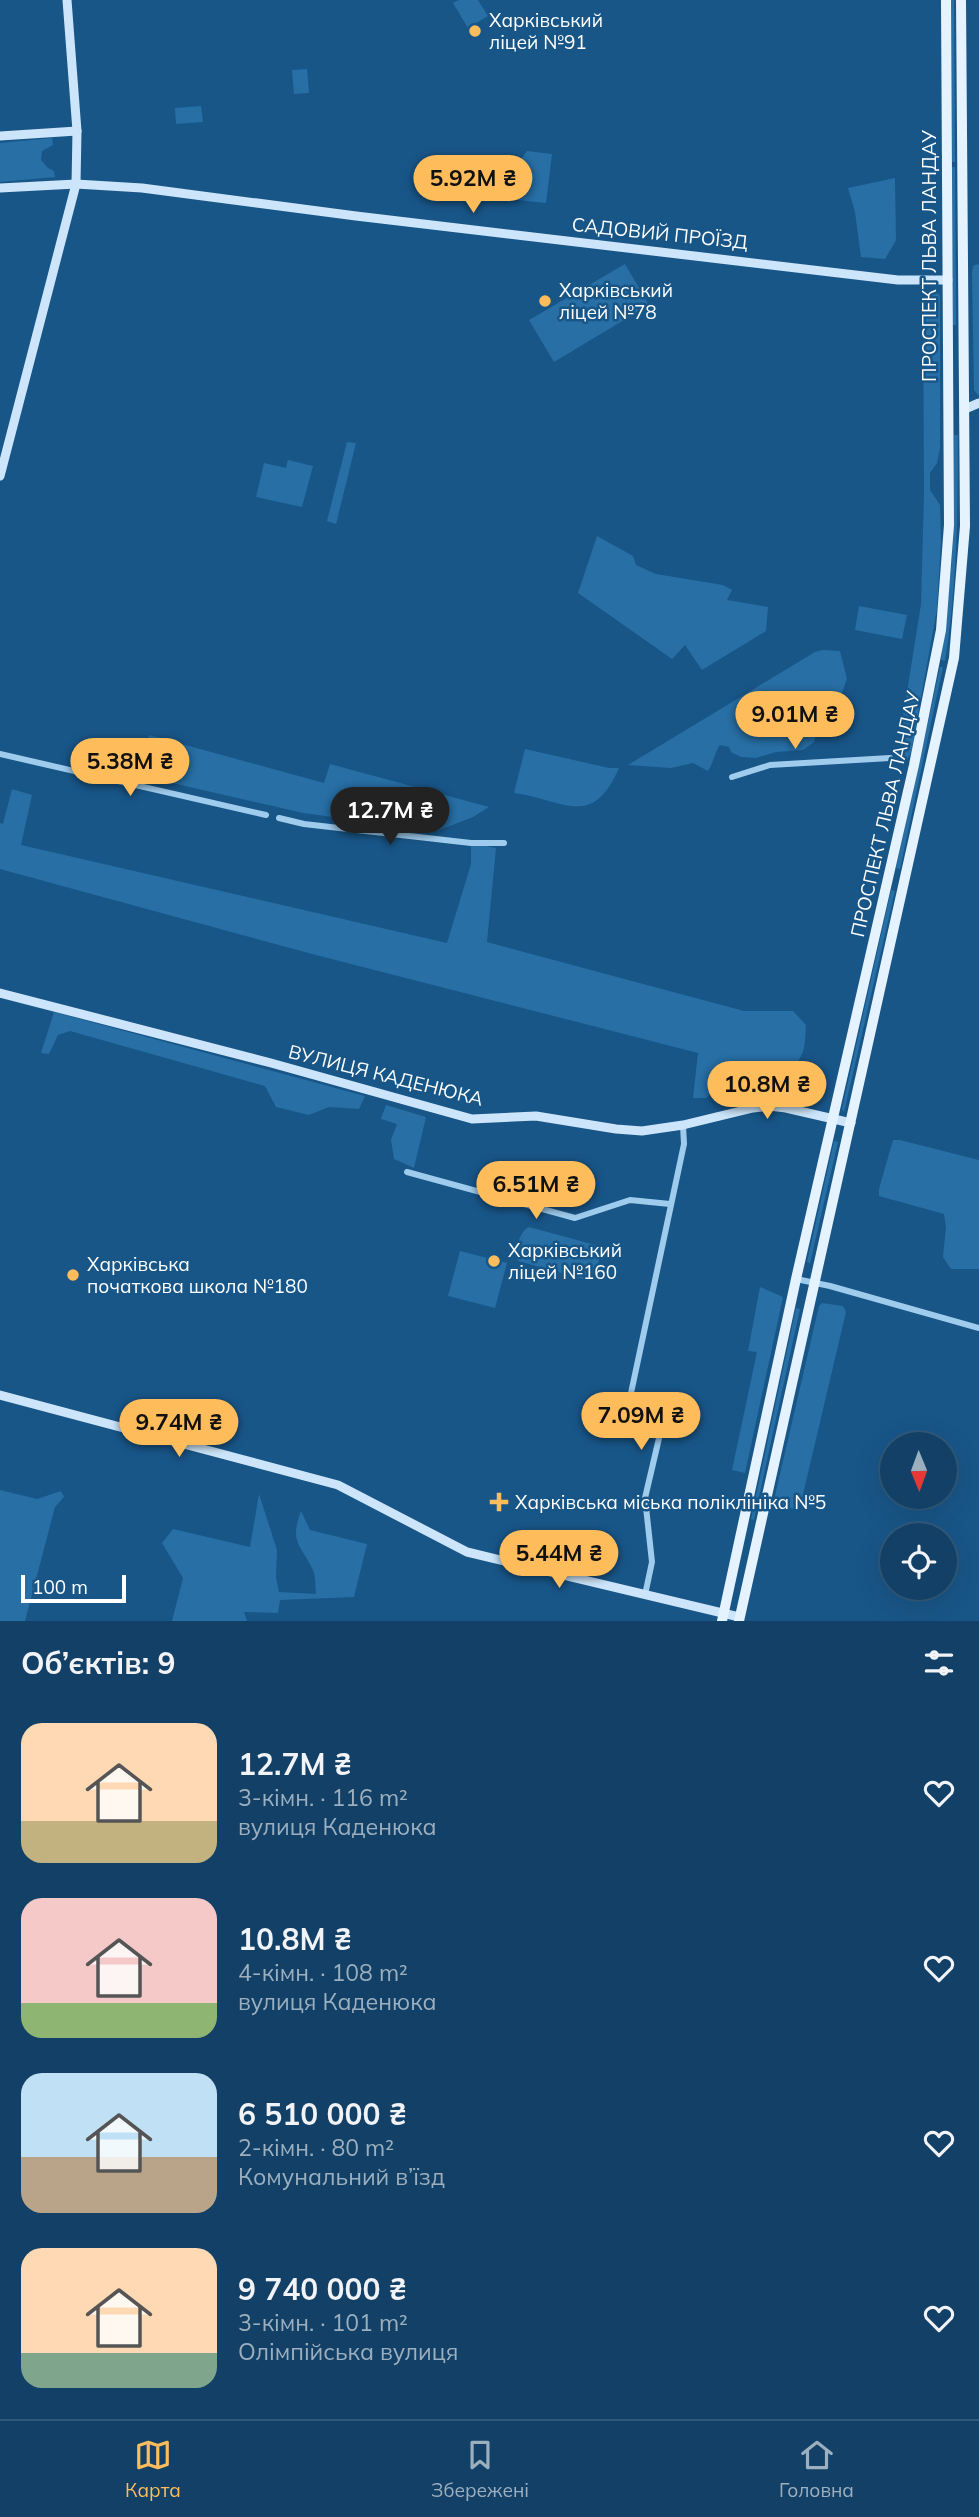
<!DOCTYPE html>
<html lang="uk">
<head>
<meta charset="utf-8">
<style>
  body { margin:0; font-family:Mulish,sans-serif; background:#1b476c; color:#f1f3f6; height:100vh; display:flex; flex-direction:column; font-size:26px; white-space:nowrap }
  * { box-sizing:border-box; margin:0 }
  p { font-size:23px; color:#9cafbf }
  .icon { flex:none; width:38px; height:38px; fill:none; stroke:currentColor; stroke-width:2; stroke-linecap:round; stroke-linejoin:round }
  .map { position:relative; height:1621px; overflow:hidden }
  .panel { display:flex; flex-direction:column; background:#124066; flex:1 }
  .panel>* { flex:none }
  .needle { width:46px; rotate:179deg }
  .fabs { position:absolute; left:880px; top:1432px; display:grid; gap:14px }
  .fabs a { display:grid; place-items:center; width:77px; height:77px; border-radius:50%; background:#124066; box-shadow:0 7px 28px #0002,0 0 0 2px #31597a; font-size:35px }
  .scale { position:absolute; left:21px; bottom:18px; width:105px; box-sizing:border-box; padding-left:7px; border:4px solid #fff; border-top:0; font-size:19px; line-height:24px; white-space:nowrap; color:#fff; -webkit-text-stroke:5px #185688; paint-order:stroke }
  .price { position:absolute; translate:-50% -60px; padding:0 16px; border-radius:24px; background:#ffbc5b; color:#111; font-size:23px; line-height:46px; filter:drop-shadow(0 2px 4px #0008) }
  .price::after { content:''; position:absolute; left:50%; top:42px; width:21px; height:16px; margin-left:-10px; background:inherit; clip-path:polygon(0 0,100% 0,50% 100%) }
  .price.on { background:#222; color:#fff }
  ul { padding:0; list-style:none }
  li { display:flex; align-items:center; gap:21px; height:175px; padding:0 21px }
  li span { display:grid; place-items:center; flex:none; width:196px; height:140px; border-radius:21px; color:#555 }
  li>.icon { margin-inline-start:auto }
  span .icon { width:84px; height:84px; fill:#fffc; stroke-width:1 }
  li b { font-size:30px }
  h2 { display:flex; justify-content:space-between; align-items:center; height:84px; padding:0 21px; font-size:30px }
  .menu { display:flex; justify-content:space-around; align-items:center; height:98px; border-top:2px solid #31597a; background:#124066; font-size:19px; color:#9cafbf }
  .menu a { display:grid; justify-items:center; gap:4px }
  .menu .on { color:#ffbc5b }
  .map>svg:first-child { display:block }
  .green { fill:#276fa5 }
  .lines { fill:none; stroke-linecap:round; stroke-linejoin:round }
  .street { stroke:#9fcced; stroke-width:6 }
  .secondary { stroke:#cce5fa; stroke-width:9 }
  .primary { stroke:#e5f2ff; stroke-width:10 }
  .poi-dot { fill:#ffbc5b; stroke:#185688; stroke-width:2.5 }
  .labels { text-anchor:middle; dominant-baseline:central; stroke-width:5; stroke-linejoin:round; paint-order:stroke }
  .poi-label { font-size:19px; fill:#fff; stroke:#185688; text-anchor:start }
  .street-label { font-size:19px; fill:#fff; stroke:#185688 }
</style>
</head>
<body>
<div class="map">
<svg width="979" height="1621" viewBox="0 0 979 1621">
  <rect width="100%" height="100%" fill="#185688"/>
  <g class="green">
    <polygon points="459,0 478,0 488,16 468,28 453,3"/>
    <polygon points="950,0 954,0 955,162 952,162"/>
    <polygon points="307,69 309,93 294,94 292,70"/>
    <polygon points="201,106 203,122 176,124 175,108"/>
    <polygon points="52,138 53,145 42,151 41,160 48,168 54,171 55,177 0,182 0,143"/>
    <polygon points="527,151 552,154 546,203 507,199 510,174"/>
    <polygon points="951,167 955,167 956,325 953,325"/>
    <polygon points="895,178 896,240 885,259 861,257 855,212 848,188"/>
    <polygon points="625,264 649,305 554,362 529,320"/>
    <polygon points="977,264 979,265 979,396 974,390 972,273 973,266"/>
    <polygon points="928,292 939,294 940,298 940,448 937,463 930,473 930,490 940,505 941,541 937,609 911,753 907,760 901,758 900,736 921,604 924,493 923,295"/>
    <path d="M 954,435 L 958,435 C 958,511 957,585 945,661 L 941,660 L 952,559 Z"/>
    <polygon points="347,442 356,443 336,524 327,521"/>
    <polygon points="288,460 313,466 302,507 256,497 264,463 286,468"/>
    <polygon points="597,536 633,556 636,565 656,574 723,585 732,590 727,600 768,607 766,631 702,670 685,645 672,659 578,593"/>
    <polygon points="859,606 907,615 902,639 855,630"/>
    <path d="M 823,650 L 840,651 L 847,679 L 834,715 L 818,729 L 814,742 L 803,750 L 776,752 L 756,758 L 741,757 L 731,752 L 729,747 L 720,745 C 716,749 713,764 708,771 L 693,763 L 671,768 L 628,765 L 815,652 Z"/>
    <polygon points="940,667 943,667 900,869 896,868"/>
    <polygon points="149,735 324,783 330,764 489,807 473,817 437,831 303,813 137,775"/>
    <path d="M 525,749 L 609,768 L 619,768 C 592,830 564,800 514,793 Z"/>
    <path d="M 12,789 L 32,795 L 21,845 L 447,943 L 471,864 L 471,843 L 496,848 L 487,942 L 744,1011 L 793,1011 L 806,1025 C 805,1034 806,1046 802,1054 C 789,1083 762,1076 739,1063 L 730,1066 L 712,1094 L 706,1098 L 693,1098 L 698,1053 L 316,955 L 0,869 L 0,823 L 3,824 Z"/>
    <polygon points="891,890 895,891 844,1112 842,1109"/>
    <polygon points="54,1012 365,1096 359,1109 329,1107 309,1115 276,1107 265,1086 70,1031 58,1035 49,1054 41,1053"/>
    <polygon points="386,1105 426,1117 414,1168 394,1159 391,1140 397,1124 381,1119"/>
    <polygon points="893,1140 900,1140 979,1160 979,1269 951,1269 943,1257 946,1227 944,1214 879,1196 879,1189"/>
    <polygon points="834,1141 838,1142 810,1263 807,1262"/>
    <path d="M 529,1227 L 599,1246 L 601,1253 L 594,1277 L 587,1280 L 518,1261 C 514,1252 519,1231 529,1227 Z"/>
    <polygon points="460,1251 507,1263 495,1308 448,1296"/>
    <polygon points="760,1287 783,1297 745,1473 732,1470 757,1352 748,1351"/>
    <polygon points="822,1303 843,1306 846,1312 800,1507 794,1509 777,1504 774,1500 819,1306"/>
    <polygon points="796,1308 800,1309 754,1520 751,1519"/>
    <polygon points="0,1490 37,1499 61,1491 64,1497 55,1507 25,1621 0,1621"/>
    <path d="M 259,1494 L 277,1550 L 276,1577 L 279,1592 L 316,1594 C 315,1586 316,1577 313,1570 C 301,1544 289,1544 301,1511 L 310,1530 L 367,1544 L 354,1597 L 280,1600 L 278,1613 L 244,1612 L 247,1621 L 172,1621 L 183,1578 L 162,1543 L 173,1529 L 250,1547 Z"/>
  </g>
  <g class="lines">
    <g class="street">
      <polyline points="0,754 266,815"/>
      <polyline points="732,777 770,765 890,758"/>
      <polyline points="279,818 304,824 471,843 504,843"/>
      <polyline points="407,1172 575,1218 630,1200 670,1204"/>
      <polyline points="796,1279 830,1286 979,1328"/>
      <polyline points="645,1595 652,1562 645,1498 660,1434 624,1426 684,1144 683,1125"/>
    </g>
    <g class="secondary">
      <polyline points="0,136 77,131"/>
      <polyline points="0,188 76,184 142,188 356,216 898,280 948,280"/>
      <polyline points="965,409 979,403"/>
      <polyline points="0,476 76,184 77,131 67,0"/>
      <polyline points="0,993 271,1063 472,1119 536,1116 616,1129 642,1131 683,1125 753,1108 769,1106 786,1108 851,1123"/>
      <polyline points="0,1395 338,1485 467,1552 739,1617"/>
    </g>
    <g class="primary">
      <polyline points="722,1621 796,1279 914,765 941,630 949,525 946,0"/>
      <polyline points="739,1621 954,658 965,526 961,0"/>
    </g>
  </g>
  <g class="poi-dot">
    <circle cx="475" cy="31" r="7"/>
    <circle cx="545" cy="301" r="7"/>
    <circle cx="494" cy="1261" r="7"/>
    <circle cx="73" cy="1275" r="7"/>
    <path d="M495.5 1491.5h7v7h7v7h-7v7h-7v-7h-7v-7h7z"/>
  </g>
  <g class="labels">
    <g class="poi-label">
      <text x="489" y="20">Харківський<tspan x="489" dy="22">ліцей №91</tspan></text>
      <text x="559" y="290">Харківський<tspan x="559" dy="22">ліцей №78</tspan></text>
      <text x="508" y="1250">Харківський<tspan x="508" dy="22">ліцей №160</tspan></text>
      <text x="87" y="1264">Харківська<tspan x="87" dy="22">початкова школа №180</tspan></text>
      <text x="515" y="1502">Харківська міська поліклініка №5</text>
    </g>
    <g class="street-label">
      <text transform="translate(660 233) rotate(6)">САДОВИЙ ПРОЇЗД</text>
      <text transform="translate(929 256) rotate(-90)">ПРОСПЕКТ ЛЬВА ЛАНДАУ</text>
      <text transform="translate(885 814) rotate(-77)">ПРОСПЕКТ ЛЬВА ЛАНДАУ</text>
      <text transform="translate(386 1075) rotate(14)">ВУЛИЦЯ КАДЕНЮКА</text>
    </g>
  </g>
</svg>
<div class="fabs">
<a><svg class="needle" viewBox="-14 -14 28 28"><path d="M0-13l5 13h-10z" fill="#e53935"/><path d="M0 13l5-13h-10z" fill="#9cafbf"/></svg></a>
<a><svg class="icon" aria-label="locate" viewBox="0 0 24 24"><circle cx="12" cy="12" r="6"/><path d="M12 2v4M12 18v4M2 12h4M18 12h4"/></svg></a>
</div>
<div class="scale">100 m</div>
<b class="price" style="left:473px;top:215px">5.92M ₴</b>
<b class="price" style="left:795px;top:751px">9.01M ₴</b>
<b class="price" style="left:130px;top:798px">5.38M ₴</b>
<b class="price on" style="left:390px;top:847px">12.7M ₴</b>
<b class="price" style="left:767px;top:1121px">10.8M ₴</b>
<b class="price" style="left:536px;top:1221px">6.51M ₴</b>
<b class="price" style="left:641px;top:1452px">7.09M ₴</b>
<b class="price" style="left:179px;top:1459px">9.74M ₴</b>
<b class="price" style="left:559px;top:1590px">5.44M ₴</b>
</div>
<section class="panel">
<h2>Об’єктів: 9<svg class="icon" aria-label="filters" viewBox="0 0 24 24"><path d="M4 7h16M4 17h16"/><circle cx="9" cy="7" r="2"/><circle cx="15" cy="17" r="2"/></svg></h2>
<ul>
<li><span style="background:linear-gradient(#ffd9b3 70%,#c2b280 0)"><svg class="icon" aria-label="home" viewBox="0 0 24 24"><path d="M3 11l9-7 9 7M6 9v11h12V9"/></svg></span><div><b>12.7M ₴</b><p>3-кімн. · 116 m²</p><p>вулиця Каденюка</p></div><svg class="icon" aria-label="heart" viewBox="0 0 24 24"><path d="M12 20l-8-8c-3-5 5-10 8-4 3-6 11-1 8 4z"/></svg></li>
<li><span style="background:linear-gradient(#f6c9c9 75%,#8fb573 0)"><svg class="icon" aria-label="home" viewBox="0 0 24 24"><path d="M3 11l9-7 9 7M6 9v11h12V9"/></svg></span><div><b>10.8M ₴</b><p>4-кімн. · 108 m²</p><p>вулиця Каденюка</p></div><svg class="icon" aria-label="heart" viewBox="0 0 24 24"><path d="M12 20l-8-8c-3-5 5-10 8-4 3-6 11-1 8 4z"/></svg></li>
<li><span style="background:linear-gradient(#bfe0f5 60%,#b9a48a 0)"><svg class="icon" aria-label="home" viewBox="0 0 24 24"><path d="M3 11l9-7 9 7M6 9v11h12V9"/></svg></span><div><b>6 510 000 ₴</b><p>2-кімн. · 80 m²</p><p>Комунальний в’їзд</p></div><svg class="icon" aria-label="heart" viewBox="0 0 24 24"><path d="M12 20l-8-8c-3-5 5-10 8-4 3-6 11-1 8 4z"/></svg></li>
<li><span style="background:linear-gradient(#ffd9b3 75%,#7fa58c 0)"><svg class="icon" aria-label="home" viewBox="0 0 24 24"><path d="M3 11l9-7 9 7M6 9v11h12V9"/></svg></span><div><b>9 740 000 ₴</b><p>3-кімн. · 101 m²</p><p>Олімпійська вулиця</p></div><svg class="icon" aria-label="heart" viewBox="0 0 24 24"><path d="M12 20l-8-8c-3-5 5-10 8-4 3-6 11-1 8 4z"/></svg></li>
</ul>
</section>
<nav class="menu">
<a class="on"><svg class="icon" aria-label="map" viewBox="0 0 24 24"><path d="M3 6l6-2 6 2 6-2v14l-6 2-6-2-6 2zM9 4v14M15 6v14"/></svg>Карта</a>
<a><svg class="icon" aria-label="saved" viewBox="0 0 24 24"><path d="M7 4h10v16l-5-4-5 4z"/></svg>Збережені</a>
<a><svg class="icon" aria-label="home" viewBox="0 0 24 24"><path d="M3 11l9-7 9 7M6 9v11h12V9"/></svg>Головна</a>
</nav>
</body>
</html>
